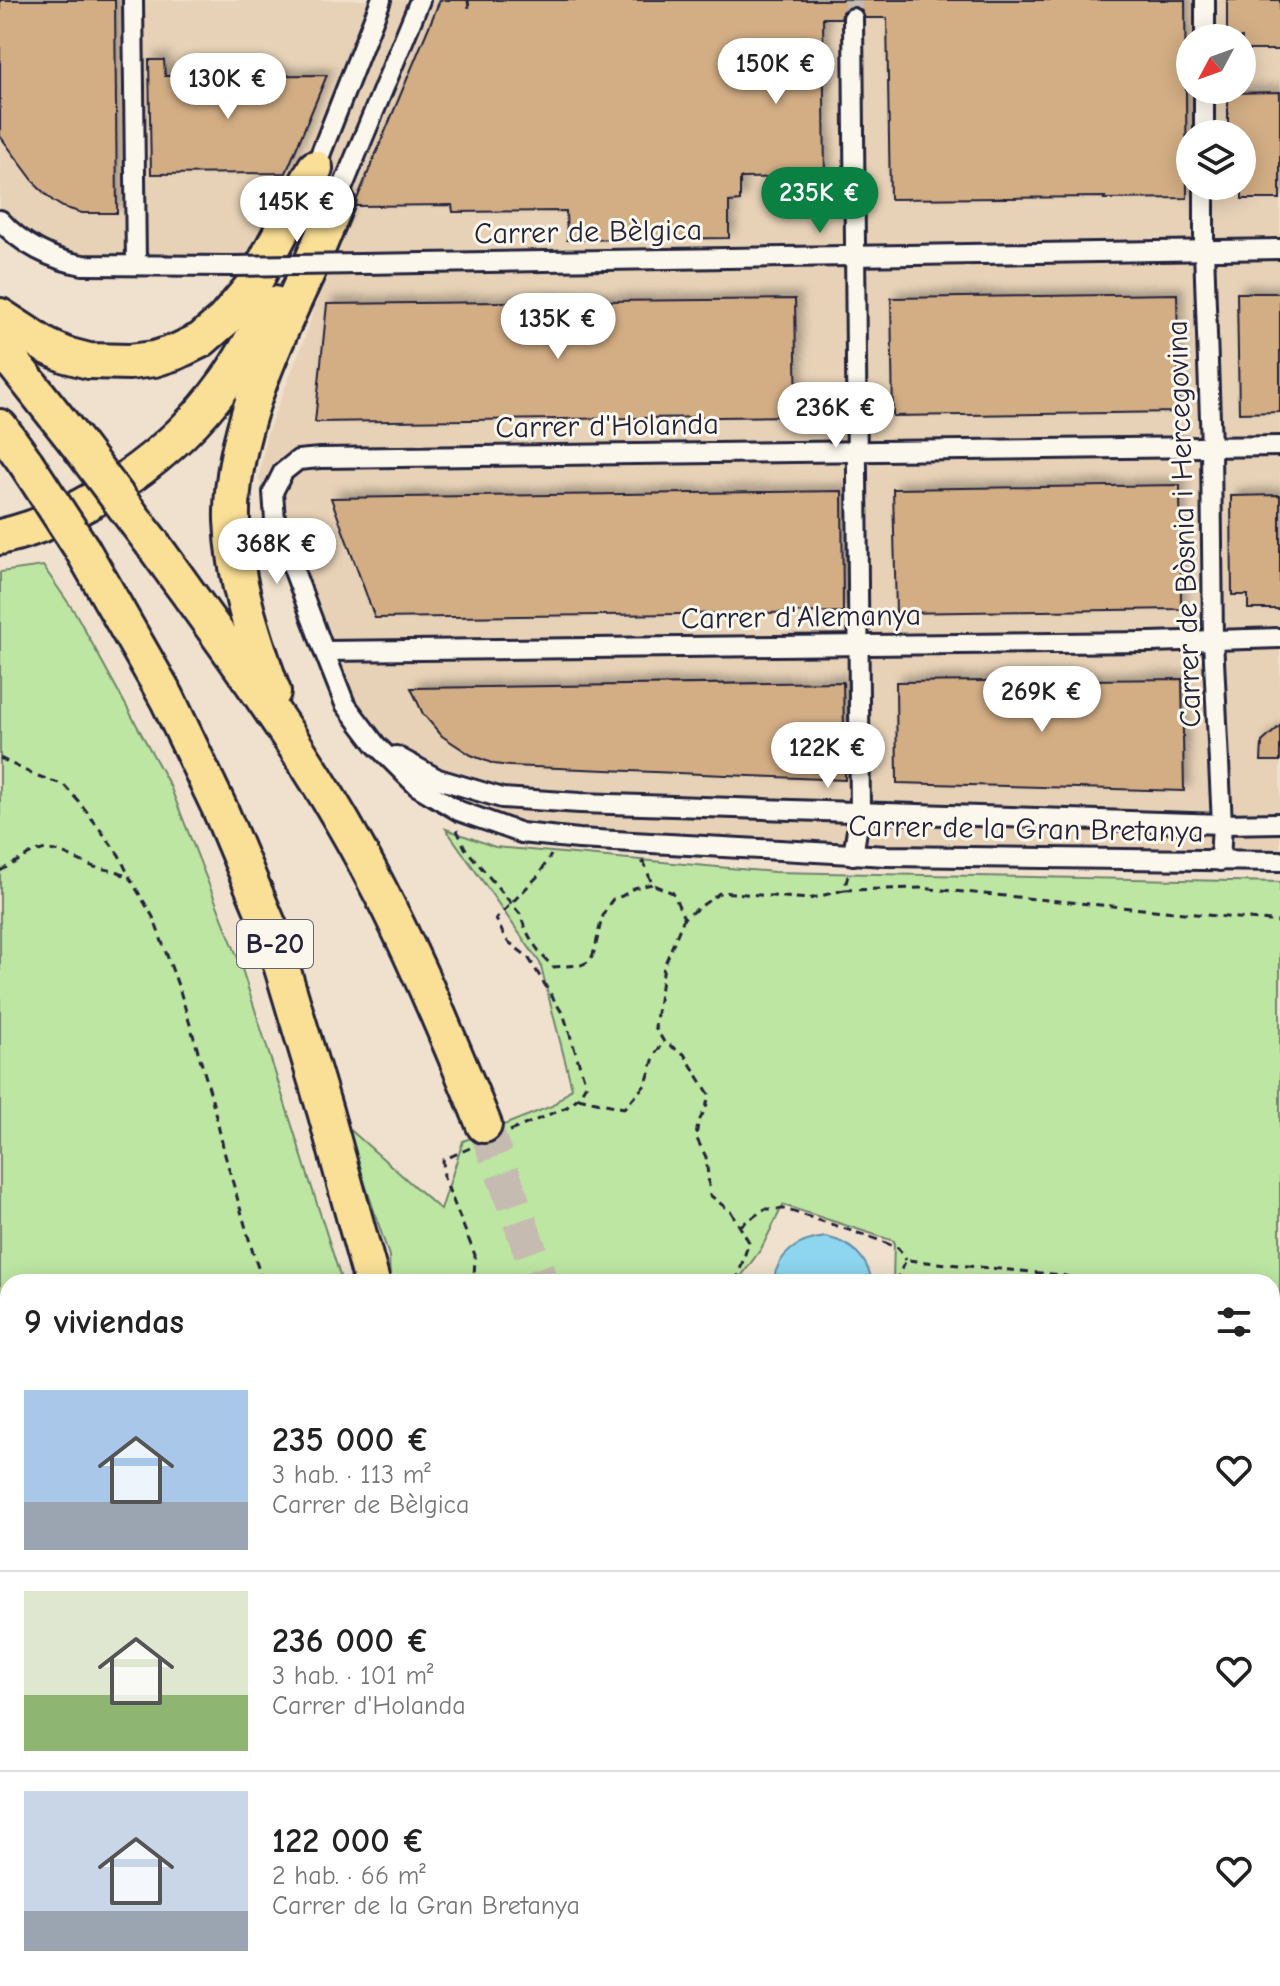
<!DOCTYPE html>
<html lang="es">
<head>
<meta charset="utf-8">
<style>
  body { margin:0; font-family:"Comic Neue",sans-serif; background:#f2f2f2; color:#222; height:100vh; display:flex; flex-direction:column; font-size:30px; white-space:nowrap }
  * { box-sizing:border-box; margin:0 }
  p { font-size:26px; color:#767676 }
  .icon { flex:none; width:44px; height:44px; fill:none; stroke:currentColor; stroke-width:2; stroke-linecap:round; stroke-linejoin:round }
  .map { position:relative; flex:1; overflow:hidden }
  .panel { position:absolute; left:0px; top:1274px; width:1280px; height:712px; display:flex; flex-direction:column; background:#fff; border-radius:24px 24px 0 0; box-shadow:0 4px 20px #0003 }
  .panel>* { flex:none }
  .needle { width:52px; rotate:229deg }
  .buttons { position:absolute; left:1176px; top:24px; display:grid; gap:16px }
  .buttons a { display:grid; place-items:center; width:80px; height:80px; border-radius:50%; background:#fff; box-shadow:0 4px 20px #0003; font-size:40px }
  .price { position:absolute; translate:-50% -68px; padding:0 18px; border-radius:28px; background:#fff; color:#222; font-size:26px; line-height:52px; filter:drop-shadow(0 2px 4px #0008) }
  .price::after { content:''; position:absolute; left:50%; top:48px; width:24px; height:18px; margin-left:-12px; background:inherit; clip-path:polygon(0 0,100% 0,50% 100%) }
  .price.on { background:#0b8043; color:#fff }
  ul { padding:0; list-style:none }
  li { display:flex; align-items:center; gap:24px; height:200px; padding:0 24px }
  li+li { border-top:2px solid #e0e0e0 }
  li span { display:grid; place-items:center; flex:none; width:224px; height:160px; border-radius:0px; color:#555 }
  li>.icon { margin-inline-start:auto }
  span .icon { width:96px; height:96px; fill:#fffc; stroke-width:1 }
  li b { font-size:34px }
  h2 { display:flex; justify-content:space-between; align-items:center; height:96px; padding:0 24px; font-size:34px }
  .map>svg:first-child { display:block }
  .built { fill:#e7d2b7; fill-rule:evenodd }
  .green { fill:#bde6a2; stroke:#70846e; stroke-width:2 }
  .water { fill:#8ed5ef; stroke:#638da7; stroke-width:2 }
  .building { fill:#d3ae85; stroke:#22223b; stroke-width:2; filter:url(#shadow) }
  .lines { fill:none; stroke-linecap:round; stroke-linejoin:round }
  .street-tunnel { stroke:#c6bbb0; stroke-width:18; stroke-dasharray:18 9; stroke-linecap:butt }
  .highway-tunnel { stroke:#c6bbb0; stroke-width:34; stroke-dasharray:34 17; stroke-linecap:butt }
  .street-casing { stroke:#22223b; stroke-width:24 }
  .highway-casing { stroke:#22223b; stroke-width:40 }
  .path { stroke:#22223b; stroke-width:3; stroke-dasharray:8 6; stroke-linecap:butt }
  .street { stroke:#fbf7ec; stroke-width:18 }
  .highway { stroke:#fadf96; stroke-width:34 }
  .street-bridge-casing { stroke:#22223b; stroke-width:24; stroke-linecap:butt }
  .highway-bridge-casing { stroke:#22223b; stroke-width:40; stroke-linecap:butt }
  .street-bridge { stroke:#fbf7ec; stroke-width:18 }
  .highway-bridge { stroke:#fadf96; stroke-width:34 }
  .labels { text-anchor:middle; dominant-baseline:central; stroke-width:6; stroke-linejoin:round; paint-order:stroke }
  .shield { fill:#fbf7ec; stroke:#636270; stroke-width:2 }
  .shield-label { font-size:28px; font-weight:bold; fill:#22223b }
  .street-label { font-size:30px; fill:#22223b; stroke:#fbf7ec }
</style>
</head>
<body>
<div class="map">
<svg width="1280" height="1986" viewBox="0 0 1280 1986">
  <defs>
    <filter id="shadow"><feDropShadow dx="6" dy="-6" stdDeviation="4" flood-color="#0004"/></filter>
  </defs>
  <rect width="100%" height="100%" fill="#efe1cd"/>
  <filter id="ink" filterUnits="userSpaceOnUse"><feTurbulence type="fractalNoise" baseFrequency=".0125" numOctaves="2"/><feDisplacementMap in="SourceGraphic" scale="16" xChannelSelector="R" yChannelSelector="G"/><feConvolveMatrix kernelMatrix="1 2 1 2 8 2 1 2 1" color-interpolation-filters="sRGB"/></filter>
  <g filter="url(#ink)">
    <path class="built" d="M 0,0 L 1280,0 L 1280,862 L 1230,861 L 536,829 L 440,794 L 407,771 L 322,662 L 259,479 L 266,436 L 304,340 L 327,267 L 59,258 L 0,217 ZM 1190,38 L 1242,38 L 1242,90 L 1190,90 ZM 1190,134 L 1242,134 L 1242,186 L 1190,186 Z"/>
    <g class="green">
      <polygon points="43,566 76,614 170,786 241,966 342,1282 8,1282 8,1978 506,1978 513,1986 0,1986 0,572"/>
      <polygon points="446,829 495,847 774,872 1280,882 1280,1451 1272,1455 1272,1282 893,1282 894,1241 783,1205 761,1249 737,1282 390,1282 389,1256 346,1126 441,1210 463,1141 552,1106 572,1088 540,963"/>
      <polygon points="1280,1571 1280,1730 1272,1704 1272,1583"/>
    </g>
    <path class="water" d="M 826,1237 C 851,1243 867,1256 872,1282 L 773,1282 C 778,1252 798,1240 826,1237 Z"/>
    <g class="building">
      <polygon points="0,0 115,0 117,213 82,213 63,207 53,201 38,187 0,136"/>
      <polygon points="440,0 1185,0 1187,198 1104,199 1105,197 890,199 887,18 865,18 860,8 852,6 843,11 841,18 823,18 825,177 740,178 740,201 729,202 729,238 567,240 566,211 453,212 452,205 356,206 357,199"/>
      <polygon points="1227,0 1280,0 1280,50 1242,50 1242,38 1227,38"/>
      <polygon points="149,60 164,60 165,76 327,75 286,173 151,174"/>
      <polygon points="1280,92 1280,199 1242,199 1242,134 1228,134 1228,93"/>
      <polygon points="1237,293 1280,293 1280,412 1239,413"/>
      <polygon points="1177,294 1179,412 893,416 891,298"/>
      <polygon points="795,299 797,416 315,422 327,304"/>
      <polygon points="1180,485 1181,609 896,613 893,489"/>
      <polygon points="842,491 843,612 601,615 375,618 331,498"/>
      <polygon points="1280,495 1280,609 1248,609 1248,595 1232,595 1231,496"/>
      <polygon points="1182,679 1184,791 897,783 896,682"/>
      <polygon points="843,682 845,780 510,766 494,764 471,755 442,736 423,714 411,688"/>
      <polygon points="1280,726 1280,761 1261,761 1262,742"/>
    </g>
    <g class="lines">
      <polyline class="street-tunnel" points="853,0 853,18"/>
      <g class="highway-tunnel">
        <polyline points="484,1125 507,1185 541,1282"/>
        <polyline points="871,1978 884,1986"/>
        <polyline points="1118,1978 1133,1986"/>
      </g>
      <defs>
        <g id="street">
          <polyline points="133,0 136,264"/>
          <polyline points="1205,38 1205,0"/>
          <polyline points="1204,134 1204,90"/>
          <polyline points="315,168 381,0"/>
          <polyline points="1204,186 1204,250 1211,447 1213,640 1222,824 1220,861"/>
          <polyline points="337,201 420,0"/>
          <path d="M 0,220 C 21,244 52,260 83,265 L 234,266"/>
          <polyline points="360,264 1280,249"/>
          <polyline points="1280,446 320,458 298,460 283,472 273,492 275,520 324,651 345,704 376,745 417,786 459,811 521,833 579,839 887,856 1280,861"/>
          <polyline points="324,651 1150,642 1280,638"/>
          <polyline points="396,756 438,779 502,798 580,803 1222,824 1280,823"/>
          <polyline points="853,855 860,812 853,18"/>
          <polyline points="1272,1572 1280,1559"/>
          <polyline points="1272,1734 1280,1753"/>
        </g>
        <g id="highway">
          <polyline points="0,316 46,346 66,355 89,361 129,362 154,359 176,352 201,340 224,320 252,287 315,168"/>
          <polyline points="0,346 76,442"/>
          <polyline points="0,427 26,463"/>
          <path d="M 0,537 C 85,518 175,453 225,383 C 244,358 256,329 274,304"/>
          <path d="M 152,543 C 218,635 286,725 343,823 C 399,919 442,1022 484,1125"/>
          <polyline points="82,549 167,698 219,807 271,931 325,1111 372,1282"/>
          <path d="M 273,692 C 253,636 234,580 232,520 C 230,438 272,347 306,275 C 317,251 327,226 337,201"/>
        </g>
      </defs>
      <use href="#street" class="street-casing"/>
      <use href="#highway" class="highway-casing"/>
      <g class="path">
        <polyline points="468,0 469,9"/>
        <polyline points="0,758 32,774 64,785 81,804 119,855 131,880 153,917 180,991 211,1095 225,1155 253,1253 263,1282"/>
        <path d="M 457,830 L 465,848 L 520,914 C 527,936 537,951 553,967 L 581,965 L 590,961 C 598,946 597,932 603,916 C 605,910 609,904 613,899 L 622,896 L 634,888 L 652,884"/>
        <polyline points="642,861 645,865 652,884 673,893 684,918"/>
        <polyline points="0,871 30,854 45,849 60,852 94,867 119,872 129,879"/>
        <polyline points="844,890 921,888 1280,922"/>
        <polyline points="578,1098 624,1108 646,1084 655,1054 664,1042"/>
        <polyline points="510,1131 567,1107 578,1098 586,1085 564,1016 528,957 506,940 496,919 538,876 551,855"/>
        <polyline points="470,1148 443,1160 444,1178 475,1255 474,1279 471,1282"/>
        <polyline points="740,1226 765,1209 785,1209 876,1239 898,1248 906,1260"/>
        <polyline points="736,1282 749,1242 731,1212 710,1195 706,1157 696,1137 698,1123 706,1108 709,1094 684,1054 664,1042 655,1027 664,966 684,918 721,892 809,899 844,890 849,872"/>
        <polyline points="895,1282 906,1260 1062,1275 1083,1282"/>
        <polyline points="1272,1449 1280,1454"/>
        <polyline points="1272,1536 1280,1532"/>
        <polyline points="1272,1601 1280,1600"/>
        <polyline points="0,1804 8,1801"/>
        <polyline points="1272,1888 1280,1891"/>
        <polyline points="0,1896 8,1896"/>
        <polyline points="0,1951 8,1952"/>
        <polyline points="527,1978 531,1986"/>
        <polyline points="725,1978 730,1986"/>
        <polyline points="791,1986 801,1978"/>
        <polyline points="1019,1986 1025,1978"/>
        <polyline points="1058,1986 1060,1978"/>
      </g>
      <use href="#street" class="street"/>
      <use href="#highway" class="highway"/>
      <defs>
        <polyline id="street-bridge" points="234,266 360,264"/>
        <g id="highway-bridge">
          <polyline points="76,442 152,543"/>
          <polyline points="26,463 82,549"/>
        </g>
      </defs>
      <use href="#street-bridge" class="street-bridge-casing"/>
      <use href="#highway-bridge" class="highway-bridge-casing"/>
      <use href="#street-bridge" class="street-bridge"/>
      <use href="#highway-bridge" class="highway-bridge"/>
    </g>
  </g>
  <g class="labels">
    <rect class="shield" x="237" y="920" width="76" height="48" rx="6"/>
    <g class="shield-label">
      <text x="275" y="944">B-20</text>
    </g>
    <g class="street-label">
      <text transform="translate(588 232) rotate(-1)">Carrer de Bèlgica</text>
      <text transform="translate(607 426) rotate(-1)">Carrer d'Holanda</text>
      <text transform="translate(1184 524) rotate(-92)">Carrer de Bòsnia i Hercegovina</text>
      <text transform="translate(801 617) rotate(-1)">Carrer d'Alemanya</text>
      <text transform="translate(1026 829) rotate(1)">Carrer de la Gran Bretanya</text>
    </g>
  </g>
</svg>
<div class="buttons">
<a><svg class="needle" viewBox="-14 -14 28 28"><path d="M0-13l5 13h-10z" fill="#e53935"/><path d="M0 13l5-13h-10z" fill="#767676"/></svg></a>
<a><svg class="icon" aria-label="layers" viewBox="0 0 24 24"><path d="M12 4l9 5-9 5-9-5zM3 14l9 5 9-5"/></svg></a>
</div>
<b class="price" style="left:776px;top:106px">150K €</b>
<b class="price" style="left:228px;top:121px">130K €</b>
<b class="price on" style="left:820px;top:235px">235K €</b>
<b class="price" style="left:297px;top:244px">145K €</b>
<b class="price" style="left:558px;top:361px">135K €</b>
<b class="price" style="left:836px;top:450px">236K €</b>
<b class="price" style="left:277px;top:586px">368K €</b>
<b class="price" style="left:1042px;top:734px">269K €</b>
<b class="price" style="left:828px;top:790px">122K €</b>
<section class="panel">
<h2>9 viviendas<svg class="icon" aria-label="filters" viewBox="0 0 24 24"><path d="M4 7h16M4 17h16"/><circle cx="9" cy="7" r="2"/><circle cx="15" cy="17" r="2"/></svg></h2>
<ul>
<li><span style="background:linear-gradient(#a9c7e8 70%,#9aa5b1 0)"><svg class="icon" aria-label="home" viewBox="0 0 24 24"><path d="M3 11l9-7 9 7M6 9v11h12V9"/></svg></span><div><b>235 000 €</b><p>3 hab. · 113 m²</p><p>Carrer de Bèlgica</p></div><svg class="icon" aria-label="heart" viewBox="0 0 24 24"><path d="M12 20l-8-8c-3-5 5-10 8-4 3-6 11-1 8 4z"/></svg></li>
<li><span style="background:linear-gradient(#dfe7d0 65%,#8fb573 0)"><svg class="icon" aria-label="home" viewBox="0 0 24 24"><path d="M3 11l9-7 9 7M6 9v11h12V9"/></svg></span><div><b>236 000 €</b><p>3 hab. · 101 m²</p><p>Carrer d'Holanda</p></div><svg class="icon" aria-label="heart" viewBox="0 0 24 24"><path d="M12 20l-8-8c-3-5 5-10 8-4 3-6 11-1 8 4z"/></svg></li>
<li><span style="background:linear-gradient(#c9d6e8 75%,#9aa5b1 0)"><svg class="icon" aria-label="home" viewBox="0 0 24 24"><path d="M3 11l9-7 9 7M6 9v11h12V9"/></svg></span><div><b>122 000 €</b><p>2 hab. · 66 m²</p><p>Carrer de la Gran Bretanya</p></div><svg class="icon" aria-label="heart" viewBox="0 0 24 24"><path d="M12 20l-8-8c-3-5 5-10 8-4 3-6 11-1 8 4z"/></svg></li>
</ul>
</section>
</div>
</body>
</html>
